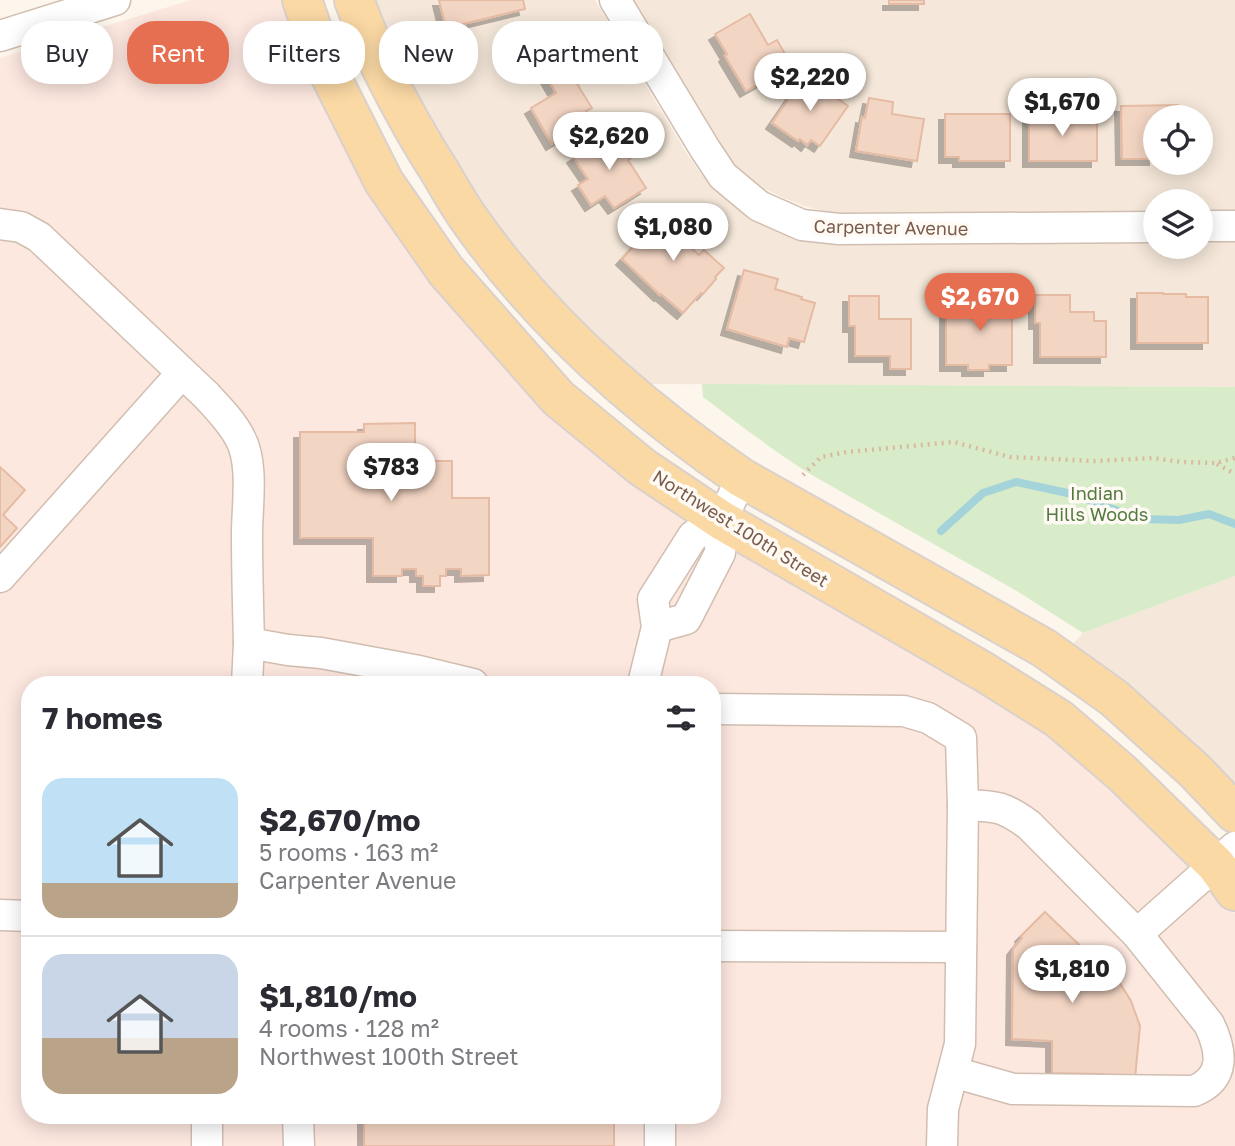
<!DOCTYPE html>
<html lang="en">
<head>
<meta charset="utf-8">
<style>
  body { margin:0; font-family:"Golos Text",sans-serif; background:#f2f2f3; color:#2b2b33; height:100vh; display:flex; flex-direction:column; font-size:26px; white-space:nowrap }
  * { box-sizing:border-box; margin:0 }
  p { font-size:23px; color:#7c7c81 }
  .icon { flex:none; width:38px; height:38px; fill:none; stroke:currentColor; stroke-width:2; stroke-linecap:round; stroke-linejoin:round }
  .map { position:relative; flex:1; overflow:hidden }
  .drawer { position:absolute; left:21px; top:676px; width:700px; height:448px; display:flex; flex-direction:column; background:#fff; border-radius:28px; box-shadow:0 4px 18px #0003 }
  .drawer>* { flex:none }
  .top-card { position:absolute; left:21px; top:21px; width:700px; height:63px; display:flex; gap:14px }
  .fabs { position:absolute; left:1143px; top:105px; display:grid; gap:14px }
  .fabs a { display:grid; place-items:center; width:70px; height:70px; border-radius:50%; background:#fff; box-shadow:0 4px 18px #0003; font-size:35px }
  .price { position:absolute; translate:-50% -60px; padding:0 16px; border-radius:24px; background:#fff; color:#222; font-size:23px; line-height:46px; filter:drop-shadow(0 2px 4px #0008) }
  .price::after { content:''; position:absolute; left:50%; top:42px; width:21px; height:16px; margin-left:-10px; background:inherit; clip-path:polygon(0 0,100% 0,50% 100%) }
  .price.active { background:#e76f51; color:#fff }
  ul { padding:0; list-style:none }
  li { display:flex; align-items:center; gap:21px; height:175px; padding:0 21px }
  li+li { border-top:2px solid #e1e1e2 }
  li span { display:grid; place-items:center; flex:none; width:196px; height:140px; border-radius:21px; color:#555 }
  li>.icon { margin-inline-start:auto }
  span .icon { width:84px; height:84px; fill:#fffc; stroke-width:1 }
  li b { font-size:30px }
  h2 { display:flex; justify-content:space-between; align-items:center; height:84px; padding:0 21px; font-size:30px }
  .pill { padding:0 24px; border-radius:28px; background:#fff; box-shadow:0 4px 18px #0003; font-size:24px; line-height:63px }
  .pill.active { background:#e76f51; color:#fff }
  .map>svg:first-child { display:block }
  .residential { fill:#f5e8da; fill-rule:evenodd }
  .commercial { fill:#fde8e0; fill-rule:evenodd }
  .green { fill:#d8ecc9 }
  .water { fill:#bfe3e8; stroke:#a5d3da; stroke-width:2 }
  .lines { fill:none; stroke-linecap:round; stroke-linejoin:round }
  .stream { stroke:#a5d3da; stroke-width:8 }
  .building { fill:#f3d5c3; stroke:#e6bba3; stroke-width:2; filter:url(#shadow) }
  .minor-casing { stroke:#d1beb0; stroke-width:33 }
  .major-casing { stroke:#dad1cd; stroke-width:42 }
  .path { stroke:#d9b8a5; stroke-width:4.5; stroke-dasharray:2 5; stroke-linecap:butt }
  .minor { stroke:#fff; stroke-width:30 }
  .major { stroke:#fbd9a5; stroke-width:38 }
  .labels { text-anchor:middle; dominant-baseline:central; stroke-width:7; stroke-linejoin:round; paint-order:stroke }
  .street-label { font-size:18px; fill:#7a5c4d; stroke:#fffaf3 }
  .park-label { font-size:18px; fill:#537a41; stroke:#fffaf3 }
</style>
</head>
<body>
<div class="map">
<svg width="1235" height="1146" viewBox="0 0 1235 1146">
  <defs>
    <filter id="shadow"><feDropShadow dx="-6" dy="6" stdDeviation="0" flood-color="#0004"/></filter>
  </defs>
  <rect width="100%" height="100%" fill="#fdf6ec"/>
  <g class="residential">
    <polygon points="369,0 595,0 687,154 701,174 718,192 737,207 758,220 803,238 827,243 852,244 1155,242 1155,247 1200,247 1201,242 1235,241 1235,387 645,384 623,366 532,272 477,204 432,132"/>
    <path d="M 631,0 L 1235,0 L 1235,210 L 1201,210 L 1200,201 L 1155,201 L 1155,211 L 846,213 L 824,211 L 804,206 L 784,198 L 765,189 L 747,176 L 731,161 L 717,143 ZM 1155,117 L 1200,117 L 1200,163 L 1155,163 Z"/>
    <polygon points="1235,576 1235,791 1071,646 1083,633"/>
  </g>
  <path class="commercial" d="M 191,0 L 283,0 L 293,29 L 487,346 L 1051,735 L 1114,789 L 1169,843 L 1235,913 L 1235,1146 L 0,1146 L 0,58 ZM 30,684 L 712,684 L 712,1115 L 30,1115 Z"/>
  <path class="green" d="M 702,384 L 1235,387 L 1235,576 L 1083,633 L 1020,593 L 810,474 C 773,450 738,424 703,397 Z"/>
  <polygon class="water" points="828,63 830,64 833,63 861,73 862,76 859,85 856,87 828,76 827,73 825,72"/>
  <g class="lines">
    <polyline class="stream" points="941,531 983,493 1016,482 1072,494 1140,519 1179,520 1209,514 1235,524"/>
  </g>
  <g class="building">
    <polygon points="439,0 523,0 525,9 446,28"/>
    <rect x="889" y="0" width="35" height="4"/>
    <polygon points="750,14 768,45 777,40 789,61 774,70 776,74 746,91 725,56 727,54 715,34"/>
    <polygon points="569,53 585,80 577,84 592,108 586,111 591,120 552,144 531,108 556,93 542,69"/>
    <polygon points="805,75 848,106 820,146 811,140 807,145 800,139 798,141 772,123"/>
    <polygon points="869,98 893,102 892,114 924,119 917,161 856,151 862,117 865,118"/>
    <polygon points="1178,105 1178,110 1191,110 1191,117 1155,117 1155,159 1122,159 1121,106"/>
    <polygon points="1029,112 1060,112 1060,117 1097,117 1097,161 1029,161"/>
    <polygon points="945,114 1010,114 1010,161 959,161 959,157 945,157"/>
    <polygon points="615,130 633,157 628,160 646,188 614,208 605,196 591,205 578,185 588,179 573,157"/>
    <polygon points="666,210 694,235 687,244 699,255 704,250 724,268 715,277 716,279 703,294 701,293 683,313 661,294 660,295 622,259"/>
    <polygon points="744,270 778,279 775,289 802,297 801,299 815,303 804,342 789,338 787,347 727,329"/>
    <polygon points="1137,293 1163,293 1163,294 1186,294 1186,297 1208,297 1208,343 1137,343"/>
    <polygon points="978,294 1012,294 1012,365 989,365 989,370 968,370 968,365 946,365 946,308 949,308 949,304 969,304 969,308 971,308 971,316 978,316"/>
    <polygon points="1035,295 1070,295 1070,312 1094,312 1094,321 1106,321 1106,357 1040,357 1040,323 1035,323"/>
    <polygon points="849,296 879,296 879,319 911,319 911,369 890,369 890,356 855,356 855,326 849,326"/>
    <polygon points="415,423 415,461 452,461 452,498 489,498 489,575 461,576 461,569 446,569 446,576 440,576 440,586 423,586 423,576 416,576 416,569 402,569 402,576 373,576 373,538 300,538 300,432 364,432 364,424"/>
    <polygon points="0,467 25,490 3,515 17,528 0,547"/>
    <polygon points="1045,912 1121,985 1131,1001 1140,1026 1135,1078 1105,1078 1104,1074 1052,1073 1052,1041 1012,1039 1013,949 1022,938 1021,936"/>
    <rect x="364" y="1115" width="250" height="31"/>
  </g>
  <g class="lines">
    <defs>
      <g id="minor">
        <polyline points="615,0 705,149 723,176 759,206 802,225 839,229 1155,227"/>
        <polyline points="0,36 115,0"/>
        <path d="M 0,224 L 21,227 L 39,237 L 206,395 C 218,408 232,422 240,438 C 254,463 247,506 247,534 C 247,571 248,607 249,643"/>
        <polyline points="1200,226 1235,226"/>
        <polyline points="0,577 182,373"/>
        <polyline points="657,627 686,619 720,553 721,520 742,478"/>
        <polyline points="247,684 249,643 288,650 321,653 419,671 473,684"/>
        <polyline points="643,684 657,627 653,599 693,536 721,520"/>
        <polyline points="712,709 904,711 928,718 961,738 963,805 960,1044 943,1109 942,1146"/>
        <polyline points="0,915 30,916"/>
        <polyline points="1137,934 1235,847"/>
        <polyline points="712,946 961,947"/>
        <path d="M 953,1072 L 1013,1089 L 1194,1091 C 1226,1078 1222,1051 1209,1024 L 1137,934 L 1029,825 C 1002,805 995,806 963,805"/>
        <polyline points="207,1115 207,1146"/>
        <polyline points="298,1115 299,1146"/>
        <polyline points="660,1146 660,1115"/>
      </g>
      <g id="major">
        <polyline points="302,0 324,63 384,182 446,271 558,398 642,467 721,520 984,672 1059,719 1122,773 1216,865 1235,891"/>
        <path d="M 354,0 C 363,23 372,47 382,69 C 400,105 420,141 442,175 C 450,189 458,203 467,216 C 539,320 638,407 742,478 L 1044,648 L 1114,698 L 1195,771 L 1235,813"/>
      </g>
    </defs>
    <use href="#minor" class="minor-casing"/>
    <use href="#major" class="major-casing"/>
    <g class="path">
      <polyline points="1217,464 1235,474"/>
      <polyline points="803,475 821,457 847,452 954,442 1010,457 1094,461 1153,458 1182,462 1216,463 1235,458"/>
    </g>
    <use href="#minor" class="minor"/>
    <use href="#major" class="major"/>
  </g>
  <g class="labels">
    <g class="street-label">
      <text transform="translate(891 227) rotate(1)">Carpenter Avenue</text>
      <text transform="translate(741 528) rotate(32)">Northwest 100th Street</text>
    </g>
    <g class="park-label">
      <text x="1097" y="493">Indian<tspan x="1097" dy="21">Hills Woods</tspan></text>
    </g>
  </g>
</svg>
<div class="fabs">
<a><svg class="icon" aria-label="locate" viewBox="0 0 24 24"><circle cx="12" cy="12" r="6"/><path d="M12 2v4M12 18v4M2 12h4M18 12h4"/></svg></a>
<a><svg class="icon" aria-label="layers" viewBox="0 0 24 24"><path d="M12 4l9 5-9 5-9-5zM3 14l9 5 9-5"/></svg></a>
</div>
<b class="price" style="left:810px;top:113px">$2,220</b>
<b class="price" style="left:1062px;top:138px">$1,670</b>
<b class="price" style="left:609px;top:172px">$2,620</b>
<b class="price" style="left:673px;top:263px">$1,080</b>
<b class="price active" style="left:980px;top:333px">$2,670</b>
<b class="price" style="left:391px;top:503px">$783</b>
<b class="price" style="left:1072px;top:1005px">$1,810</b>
<div class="top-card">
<a class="pill">Buy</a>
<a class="pill active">Rent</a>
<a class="pill">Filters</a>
<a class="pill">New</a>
<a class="pill">Apartment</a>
</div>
<section class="drawer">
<h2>7 homes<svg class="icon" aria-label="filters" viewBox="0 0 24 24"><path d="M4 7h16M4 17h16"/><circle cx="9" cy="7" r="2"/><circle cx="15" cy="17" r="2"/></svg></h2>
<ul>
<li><span style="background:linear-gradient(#bfe0f5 75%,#b9a48a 0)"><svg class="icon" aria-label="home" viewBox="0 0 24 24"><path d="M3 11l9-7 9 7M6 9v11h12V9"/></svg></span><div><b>$2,670/mo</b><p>5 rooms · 163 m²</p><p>Carpenter Avenue</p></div></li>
<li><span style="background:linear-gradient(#c9d6e8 60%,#b9a48a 0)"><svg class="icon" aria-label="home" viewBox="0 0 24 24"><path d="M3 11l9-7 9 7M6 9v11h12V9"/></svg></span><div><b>$1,810/mo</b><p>4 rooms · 128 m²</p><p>Northwest 100th Street</p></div></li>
</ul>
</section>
</div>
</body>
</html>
